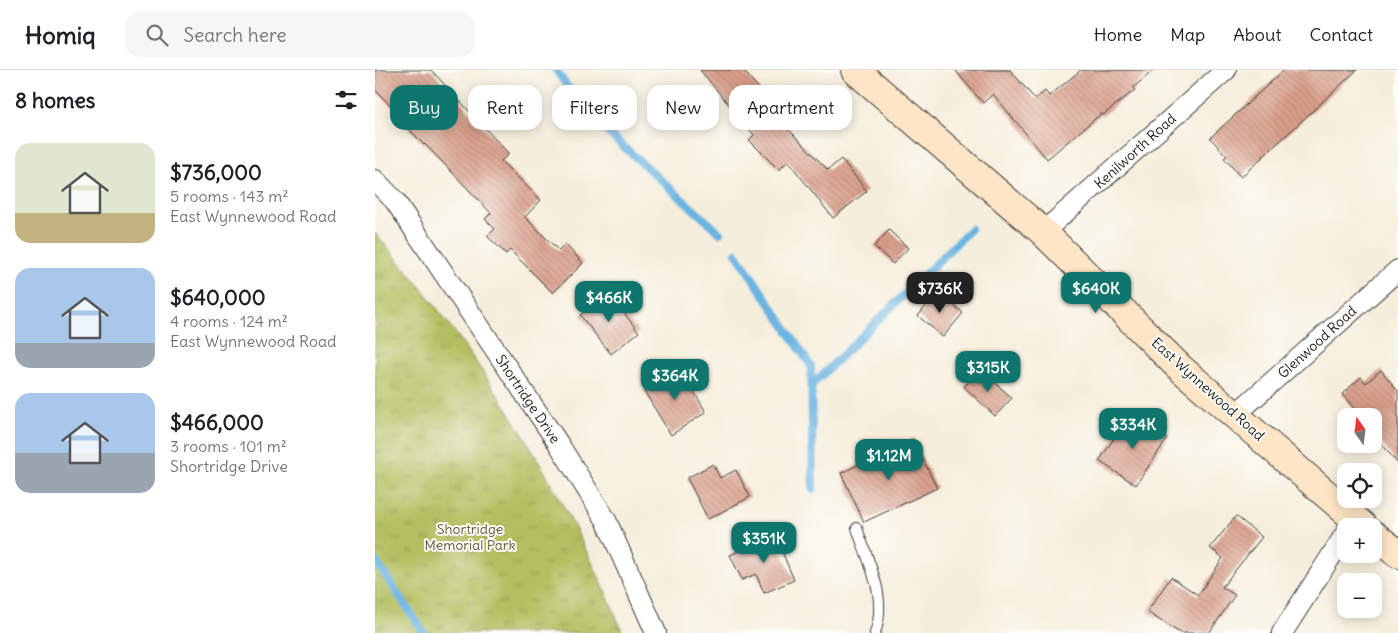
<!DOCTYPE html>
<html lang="en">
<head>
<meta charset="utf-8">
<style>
  body { margin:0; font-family:Delius,sans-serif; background:#f6f6f6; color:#202124; height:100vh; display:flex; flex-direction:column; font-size:19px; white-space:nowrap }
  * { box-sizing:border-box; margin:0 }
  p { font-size:16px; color:#757577 }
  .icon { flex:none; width:28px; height:28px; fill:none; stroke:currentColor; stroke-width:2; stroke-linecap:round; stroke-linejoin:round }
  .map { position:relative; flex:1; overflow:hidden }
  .side { display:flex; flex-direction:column; background:#fff; width:375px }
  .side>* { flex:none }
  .hud { position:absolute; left:15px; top:15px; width:475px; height:45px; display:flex; gap:10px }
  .needle { width:32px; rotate:346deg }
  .tools { position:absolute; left:962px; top:338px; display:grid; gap:10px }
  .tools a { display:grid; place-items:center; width:45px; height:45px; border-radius:10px; background:#fff; box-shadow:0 2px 12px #0003; font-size:25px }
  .price { position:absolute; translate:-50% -42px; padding:0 11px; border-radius:10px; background:#0f766e; color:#fff; font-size:16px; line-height:32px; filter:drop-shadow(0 1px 2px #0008) }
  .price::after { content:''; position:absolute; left:50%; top:30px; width:15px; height:11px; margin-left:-8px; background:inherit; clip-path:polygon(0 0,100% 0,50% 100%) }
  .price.active { background:#222; color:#fff }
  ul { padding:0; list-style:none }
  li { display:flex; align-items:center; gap:15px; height:125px; padding:0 15px }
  li span { display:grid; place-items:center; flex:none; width:140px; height:100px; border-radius:15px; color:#555 }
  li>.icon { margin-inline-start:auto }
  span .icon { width:60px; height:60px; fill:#fffc; stroke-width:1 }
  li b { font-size:21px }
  h2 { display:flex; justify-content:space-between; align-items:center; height:60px; padding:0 15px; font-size:21px }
  .tag { padding:0 18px; border-radius:15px; background:#fff; box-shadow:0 2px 12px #0003; font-size:18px; line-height:45px }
  .tag.active { background:#0f766e; color:#fff }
  header { display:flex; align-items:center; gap:30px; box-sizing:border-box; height:70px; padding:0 25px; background:#fff; border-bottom:1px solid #e0e0e0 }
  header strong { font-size:24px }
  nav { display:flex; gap:28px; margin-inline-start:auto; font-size:18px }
  .search { width:350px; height:45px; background:#f6f6f6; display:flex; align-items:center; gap:12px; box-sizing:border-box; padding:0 18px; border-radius:15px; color:#757577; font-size:19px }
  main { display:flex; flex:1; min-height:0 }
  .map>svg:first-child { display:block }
  .park { fill:url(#park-tufts); stroke:#686e3e }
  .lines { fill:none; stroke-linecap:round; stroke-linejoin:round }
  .stream { stroke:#6ab4e2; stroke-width:8 }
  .building { fill:url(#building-back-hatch) }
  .lane-casing { stroke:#3d3c39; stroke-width:12 }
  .street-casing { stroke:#3d3c39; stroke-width:22 }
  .secondary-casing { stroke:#3d3c39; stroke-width:30 }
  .lane { stroke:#fff; stroke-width:10 }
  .street { stroke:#fff; stroke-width:20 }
  .secondary { stroke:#fde5c5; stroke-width:28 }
  .labels { text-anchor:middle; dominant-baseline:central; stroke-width:4; stroke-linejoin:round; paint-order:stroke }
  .street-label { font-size:14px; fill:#1c1c1c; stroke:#fdfcf7 }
  .park-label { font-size:14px; fill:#585d38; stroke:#fdfcf7 }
</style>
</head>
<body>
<header>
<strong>Homiq</strong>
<div class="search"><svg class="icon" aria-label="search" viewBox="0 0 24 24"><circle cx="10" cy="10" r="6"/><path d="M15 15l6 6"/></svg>Search here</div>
<nav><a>Home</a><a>Map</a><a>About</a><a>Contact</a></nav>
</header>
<main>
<section class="side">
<h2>8 homes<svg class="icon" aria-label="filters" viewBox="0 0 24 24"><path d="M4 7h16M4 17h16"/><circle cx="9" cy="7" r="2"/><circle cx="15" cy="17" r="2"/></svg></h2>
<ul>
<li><span style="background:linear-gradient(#dfe7d0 70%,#c2b280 0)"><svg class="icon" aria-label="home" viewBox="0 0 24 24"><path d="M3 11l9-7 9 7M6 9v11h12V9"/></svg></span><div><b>$736,000</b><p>5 rooms · 143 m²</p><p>East Wynnewood Road</p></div></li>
<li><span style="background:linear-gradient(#a9c7e8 75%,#9aa5b1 0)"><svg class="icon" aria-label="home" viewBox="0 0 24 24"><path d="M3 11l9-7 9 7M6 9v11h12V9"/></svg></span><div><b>$640,000</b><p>4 rooms · 124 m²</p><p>East Wynnewood Road</p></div></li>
<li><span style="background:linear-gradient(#a9c7e8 60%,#9aa5b1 0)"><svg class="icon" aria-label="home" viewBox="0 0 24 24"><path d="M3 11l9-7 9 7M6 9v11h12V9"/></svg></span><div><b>$466,000</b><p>3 rooms · 101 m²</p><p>Shortridge Drive</p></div></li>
</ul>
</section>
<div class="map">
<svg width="1023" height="563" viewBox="0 0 1023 563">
  <defs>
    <pattern id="park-tufts" width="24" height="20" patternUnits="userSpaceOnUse" patternTransform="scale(1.25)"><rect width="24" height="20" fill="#b3bf61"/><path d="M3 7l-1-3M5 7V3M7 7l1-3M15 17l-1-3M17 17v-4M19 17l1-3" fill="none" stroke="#99a454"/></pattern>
    <pattern id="building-back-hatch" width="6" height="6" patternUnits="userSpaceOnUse" patternTransform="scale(1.25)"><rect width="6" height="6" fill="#d89f8a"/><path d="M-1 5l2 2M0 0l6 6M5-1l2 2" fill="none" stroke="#b98876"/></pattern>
  </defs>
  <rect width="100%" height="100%" fill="#fdfcf7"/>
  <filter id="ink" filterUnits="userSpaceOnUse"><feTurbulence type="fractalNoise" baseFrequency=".02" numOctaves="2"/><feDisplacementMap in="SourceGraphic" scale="10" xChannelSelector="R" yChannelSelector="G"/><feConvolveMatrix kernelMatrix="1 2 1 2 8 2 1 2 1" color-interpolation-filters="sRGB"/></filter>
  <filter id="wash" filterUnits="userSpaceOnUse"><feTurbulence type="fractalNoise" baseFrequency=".0096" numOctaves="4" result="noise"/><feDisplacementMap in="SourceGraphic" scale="20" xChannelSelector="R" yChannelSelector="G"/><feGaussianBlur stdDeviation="1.12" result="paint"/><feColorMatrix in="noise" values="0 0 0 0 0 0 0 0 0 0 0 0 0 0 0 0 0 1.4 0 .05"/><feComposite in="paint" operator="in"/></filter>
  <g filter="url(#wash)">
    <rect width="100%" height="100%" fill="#f6eedc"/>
    <path class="park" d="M 0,163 C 101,276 191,422 248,563 L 0,563 Z"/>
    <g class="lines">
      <g class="stream">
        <polyline points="181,0 209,41 345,163"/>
        <polyline points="361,183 436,296 438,419"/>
        <polyline points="437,315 596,159"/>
        <polyline points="0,490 49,563"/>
      </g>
    </g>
    <g id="blocks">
      <g class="building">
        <polygon points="0,0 56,0 134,84 126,91 166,130 150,147 184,181 190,174 208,193 178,223 135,180 131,184 112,166 120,159 110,149 116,143 50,74 49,75 23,47 25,45 0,20"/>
        <polygon points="325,0 368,0 392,28 387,32 453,100 466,89 492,121 458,148 413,91 404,100 374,70 379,65"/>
        <polygon points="580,0 635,0 660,29 670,21 674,26 706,0 779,0 759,17 760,20 728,45 726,44 672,89 618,24 608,33"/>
        <polygon points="909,0 982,0 866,107 849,88 852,86 835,68"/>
        <polygon points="514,160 533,178 518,194 499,176"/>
        <polygon points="562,222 588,243 568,267 543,246"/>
        <polygon points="233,223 264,262 236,284 205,245"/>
        <polygon points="305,298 331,342 296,365 269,321"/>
        <polygon points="605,299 637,328 620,346 589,317"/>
        <polygon points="1006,300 1023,321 1023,394 999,364 999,346 985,346 967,324 986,307 991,313"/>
        <polygon points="755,344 792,369 761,415 724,391"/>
        <polygon points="538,369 562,418 489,452 466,403"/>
        <polygon points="338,394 345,408 361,400 375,427 333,449 312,408"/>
        <polygon points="861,446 887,467 847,517 860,525 834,563 805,563 772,542 796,507 823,525 848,488 835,478"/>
        <polygon points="400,465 419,510 389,523 381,504 367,510 355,485"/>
      </g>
    </g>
  </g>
  <g filter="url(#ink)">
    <use href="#blocks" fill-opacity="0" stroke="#3d3c39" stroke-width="1"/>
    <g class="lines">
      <defs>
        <path id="lane" d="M 482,458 C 493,493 513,526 500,563"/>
        <g id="street">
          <polyline points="0,110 20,131 183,373 231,450 281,563"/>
          <polyline points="668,162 851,0"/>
          <polyline points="861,344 1023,200"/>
          <polyline points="907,563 971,463"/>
        </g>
        <g id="secondary">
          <polyline points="480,0 668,162 803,296 988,456"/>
          <polyline points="999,465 1023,484"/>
        </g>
      </defs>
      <use href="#lane" class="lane-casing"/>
      <use href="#street" class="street-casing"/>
      <use href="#secondary" class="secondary-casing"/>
      <use href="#lane" class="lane"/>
      <use href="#street" class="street"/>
      <use href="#secondary" class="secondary"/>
    </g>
  </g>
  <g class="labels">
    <g class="street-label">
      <text transform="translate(760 81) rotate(-42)">Kenilworth Road</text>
      <text transform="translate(942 272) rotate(-42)">Glenwood Road</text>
      <text transform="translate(833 319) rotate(42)">East Wynnewood Road</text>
      <text transform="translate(153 329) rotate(56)">Shortridge Drive</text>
    </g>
    <g class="park-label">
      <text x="95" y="459">Shortridge<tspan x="95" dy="16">Memorial Park</tspan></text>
    </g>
  </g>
</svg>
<div class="tools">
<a><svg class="needle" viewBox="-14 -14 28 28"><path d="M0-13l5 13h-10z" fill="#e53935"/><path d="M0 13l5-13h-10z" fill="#757577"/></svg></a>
<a><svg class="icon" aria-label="locate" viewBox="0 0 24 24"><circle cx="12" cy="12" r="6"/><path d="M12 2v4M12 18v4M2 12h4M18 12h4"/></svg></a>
<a>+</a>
<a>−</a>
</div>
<b class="price active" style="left:565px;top:244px">$736K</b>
<b class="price" style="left:721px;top:244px">$640K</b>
<b class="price" style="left:234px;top:253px">$466K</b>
<b class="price" style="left:613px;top:323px">$315K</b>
<b class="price" style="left:300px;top:331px">$364K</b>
<b class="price" style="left:758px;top:380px">$334K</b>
<b class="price" style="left:514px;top:411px">$1.12M</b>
<b class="price" style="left:389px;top:494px">$351K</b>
<div class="hud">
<a class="tag active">Buy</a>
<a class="tag">Rent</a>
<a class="tag">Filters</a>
<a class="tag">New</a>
<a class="tag">Apartment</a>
</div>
</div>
</main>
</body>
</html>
